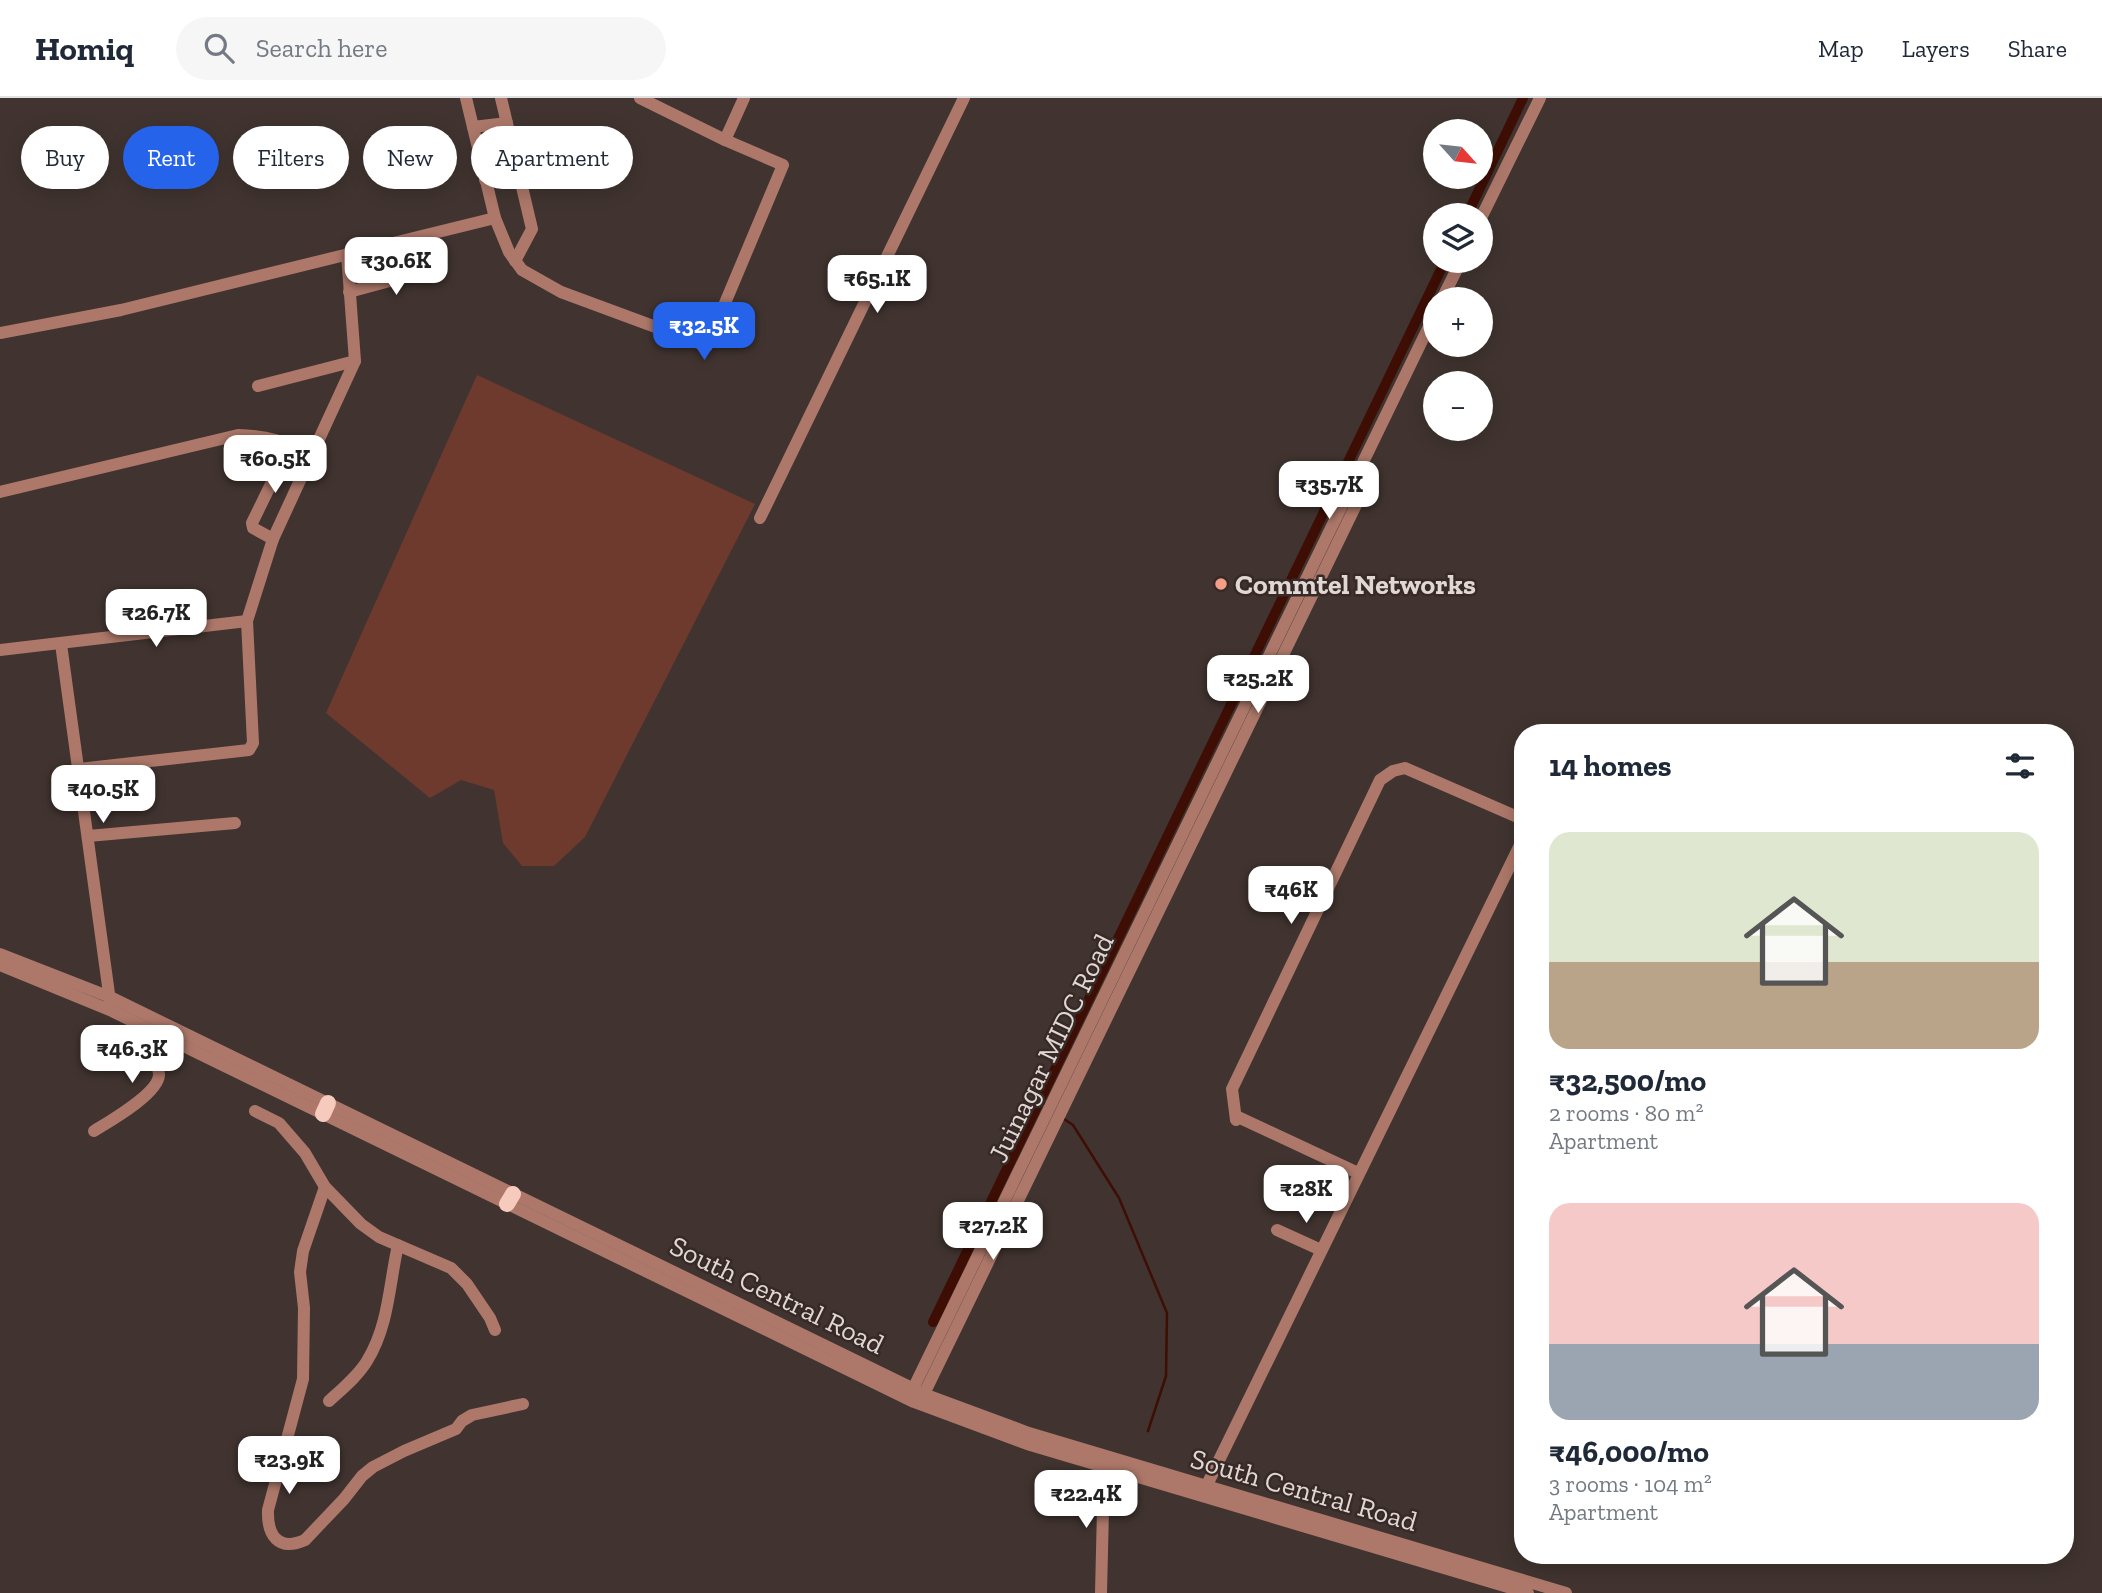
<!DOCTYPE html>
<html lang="en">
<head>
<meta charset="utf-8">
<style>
  body { margin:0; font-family:"Zilla Slab",serif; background:#f6f6f7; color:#1f2937; height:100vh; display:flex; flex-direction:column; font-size:26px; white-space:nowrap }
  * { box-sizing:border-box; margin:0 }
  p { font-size:23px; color:#747a83 }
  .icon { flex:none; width:38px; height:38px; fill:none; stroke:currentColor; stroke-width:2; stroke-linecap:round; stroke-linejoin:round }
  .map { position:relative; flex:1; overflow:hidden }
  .side { position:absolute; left:1514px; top:626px; width:560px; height:840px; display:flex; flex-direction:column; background:#fff; border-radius:28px; box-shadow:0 4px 18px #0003 }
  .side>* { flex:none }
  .banner { position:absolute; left:21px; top:28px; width:665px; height:63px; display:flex; gap:14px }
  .needle { width:46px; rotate:117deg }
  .controls { position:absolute; left:1423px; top:21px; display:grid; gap:14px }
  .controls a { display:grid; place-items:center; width:70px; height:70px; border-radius:50%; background:#fff; box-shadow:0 4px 18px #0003; font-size:35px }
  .price { position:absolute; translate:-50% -60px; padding:0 16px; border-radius:14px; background:#fff; color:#222; font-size:23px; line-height:46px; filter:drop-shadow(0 2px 4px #0008) }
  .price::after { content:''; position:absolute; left:50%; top:42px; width:21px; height:16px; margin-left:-10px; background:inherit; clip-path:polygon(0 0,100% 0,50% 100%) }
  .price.selected { background:#2563eb; color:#fff }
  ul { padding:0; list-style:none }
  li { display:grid; align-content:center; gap:14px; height:371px; padding:0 35px }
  li span { display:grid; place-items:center; height:217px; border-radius:21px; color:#555 }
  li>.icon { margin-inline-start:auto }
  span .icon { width:126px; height:126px; fill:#fffc; stroke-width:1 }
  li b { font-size:30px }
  h2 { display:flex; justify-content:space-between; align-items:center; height:84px; padding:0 35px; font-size:30px }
  .chip { padding:0 24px; border-radius:32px; background:#fff; box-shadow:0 4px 18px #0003; font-size:24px; line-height:63px }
  .chip.selected { background:#2563eb; color:#fff }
  header { display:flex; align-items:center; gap:42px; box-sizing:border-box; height:98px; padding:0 35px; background:#fff; border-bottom:2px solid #e0e1e3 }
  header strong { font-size:33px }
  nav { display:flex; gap:38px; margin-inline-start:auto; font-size:24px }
  .search { width:490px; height:63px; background:#f6f6f7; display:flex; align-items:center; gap:18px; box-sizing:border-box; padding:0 24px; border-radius:38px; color:#747a83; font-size:26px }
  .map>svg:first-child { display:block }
  .green { fill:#6d3a2d }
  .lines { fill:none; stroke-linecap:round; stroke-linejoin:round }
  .stream { stroke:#3e0e04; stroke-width:2.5 }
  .canal { stroke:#3e0e04; stroke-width:10 }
  .minor { stroke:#ad786a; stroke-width:12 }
  .major { stroke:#f7cabe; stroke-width:16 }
  .poi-dot { fill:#f49e88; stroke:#372a26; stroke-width:2.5 }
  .labels { text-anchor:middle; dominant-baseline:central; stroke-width:5; stroke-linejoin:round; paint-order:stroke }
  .poi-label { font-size:28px; font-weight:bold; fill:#e1d8d6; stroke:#372a26; text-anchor:start }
  .street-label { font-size:28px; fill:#e1d8d6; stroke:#372a26 }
</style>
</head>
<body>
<header>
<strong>Homiq</strong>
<div class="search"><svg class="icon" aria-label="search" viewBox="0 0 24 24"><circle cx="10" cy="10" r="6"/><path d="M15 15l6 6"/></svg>Search here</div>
<nav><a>Map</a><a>Layers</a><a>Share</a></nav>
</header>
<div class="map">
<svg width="2102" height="1495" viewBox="0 0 2102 1495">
  <rect width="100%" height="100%" fill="#413430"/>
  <polygon class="green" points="477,277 755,406 585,739 554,768 522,768 503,745 494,692 461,682 430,700 326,615"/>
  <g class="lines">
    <g class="stream">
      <polyline points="1040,1002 1047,1008"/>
      <polyline points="1064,1021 1073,1027 1119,1100 1167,1215 1166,1278 1148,1333"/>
    </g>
    <g class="canal">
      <polyline points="1467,117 1523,0"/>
      <polyline points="933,1224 1445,163"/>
    </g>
    <g class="minor">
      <polyline points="466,0 495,120 509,154 522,172 561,194 707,248 783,67 725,42 640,0"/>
      <polyline points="501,0 532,131 515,163"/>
      <polyline points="473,29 507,25"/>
      <polyline points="725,42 744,0"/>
      <polyline points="485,82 519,77"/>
      <polyline points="1480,122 1540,0"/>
      <polyline points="349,194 434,171"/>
      <polyline points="1442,201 1461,163"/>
      <polyline points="0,235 121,212 495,120"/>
      <polyline points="258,288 355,263"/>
      <path d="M 0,394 L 238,337 C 269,338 283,343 310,357"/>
      <polyline points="760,420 964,0"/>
      <polyline points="273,441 253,430 252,425 290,347"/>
      <polyline points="61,546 110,903"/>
      <polyline points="0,552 247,523"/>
      <polyline points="79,671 249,652 253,645 247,523 273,441 355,263 347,156"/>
      <polyline points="88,738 235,725"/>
      <polyline points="0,856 110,899 924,1296 1029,1335 1566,1495"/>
      <polyline points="0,867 112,913 914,1304 1027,1346 1528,1495"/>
      <polyline points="255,1013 279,1025 305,1055 325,1089 361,1126 379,1139 451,1170 467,1186 490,1220 495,1232"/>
      <path d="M 94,1033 C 110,1023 158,996 159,977 C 159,967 148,940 145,930"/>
      <polyline points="1358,1075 1238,1019 1236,1022 1232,991 1380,682 1393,673 1405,670 1522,721"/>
      <path d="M 325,1089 L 303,1153 L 300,1174 L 304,1210 L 303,1281 L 268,1412 C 267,1437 278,1454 305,1442 L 344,1401 L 362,1378 L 373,1369 L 404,1353 L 456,1331 L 462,1323 L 472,1317 L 523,1306"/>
      <polyline points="1277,1132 1321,1152"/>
      <polyline points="914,1296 913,1291 1435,216"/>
      <polyline points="920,1299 924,1296 1371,376"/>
      <path d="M 329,1303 C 342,1291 358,1278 367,1263 C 389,1227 389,1187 398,1147"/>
      <polyline points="1203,1395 1522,743"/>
      <polyline points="1101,1495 1104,1369 1107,1363"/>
    </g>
    <g class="major">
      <polyline points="323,1016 328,1005"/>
      <polyline points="507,1106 513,1096"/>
    </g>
  </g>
  <circle class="poi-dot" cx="1221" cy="486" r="7"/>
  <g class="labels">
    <g class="poi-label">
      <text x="1235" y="486">Commtel Networks</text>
    </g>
    <g class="street-label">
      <text transform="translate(1051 950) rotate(-64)">Juinagar MIDC Road</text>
      <text transform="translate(777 1197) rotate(26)">South Central Road</text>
      <text transform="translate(1304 1392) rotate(16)">South Central Road</text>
    </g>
  </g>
</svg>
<div class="controls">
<a><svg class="needle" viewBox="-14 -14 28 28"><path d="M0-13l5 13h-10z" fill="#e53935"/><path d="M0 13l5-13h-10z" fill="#747a83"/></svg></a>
<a><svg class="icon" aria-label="layers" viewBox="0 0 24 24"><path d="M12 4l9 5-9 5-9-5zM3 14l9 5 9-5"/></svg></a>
<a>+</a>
<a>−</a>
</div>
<b class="price" style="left:396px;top:199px">₹30.6K</b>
<b class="price" style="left:877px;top:217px">₹65.1K</b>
<b class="price selected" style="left:704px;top:264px">₹32.5K</b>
<b class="price" style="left:275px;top:397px">₹60.5K</b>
<b class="price" style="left:1329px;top:423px">₹35.7K</b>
<b class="price" style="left:156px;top:551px">₹26.7K</b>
<b class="price" style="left:1258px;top:617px">₹25.2K</b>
<b class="price" style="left:103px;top:727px">₹40.5K</b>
<b class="price" style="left:1291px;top:828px">₹46K</b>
<b class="price" style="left:132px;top:987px">₹46.3K</b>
<b class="price" style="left:1306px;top:1127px">₹28K</b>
<b class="price" style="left:993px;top:1164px">₹27.2K</b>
<b class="price" style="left:289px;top:1398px">₹23.9K</b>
<b class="price" style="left:1086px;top:1432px">₹22.4K</b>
<div class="banner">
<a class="chip">Buy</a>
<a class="chip selected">Rent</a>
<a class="chip">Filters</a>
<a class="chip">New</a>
<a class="chip">Apartment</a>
</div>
<section class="side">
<h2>14 homes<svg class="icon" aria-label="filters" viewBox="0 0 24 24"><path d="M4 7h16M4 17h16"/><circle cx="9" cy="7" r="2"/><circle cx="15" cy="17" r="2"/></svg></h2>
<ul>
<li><span style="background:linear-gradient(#dfe7d0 60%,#b9a48a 0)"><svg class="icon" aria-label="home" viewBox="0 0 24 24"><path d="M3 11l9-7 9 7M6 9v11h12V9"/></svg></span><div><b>₹32,500/mo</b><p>2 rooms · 80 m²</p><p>Apartment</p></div></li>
<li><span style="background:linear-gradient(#f6c9c9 65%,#9aa5b1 0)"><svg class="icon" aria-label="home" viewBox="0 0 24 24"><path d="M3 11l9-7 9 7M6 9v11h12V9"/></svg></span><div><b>₹46,000/mo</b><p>3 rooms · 104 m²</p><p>Apartment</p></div></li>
</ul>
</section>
</div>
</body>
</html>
